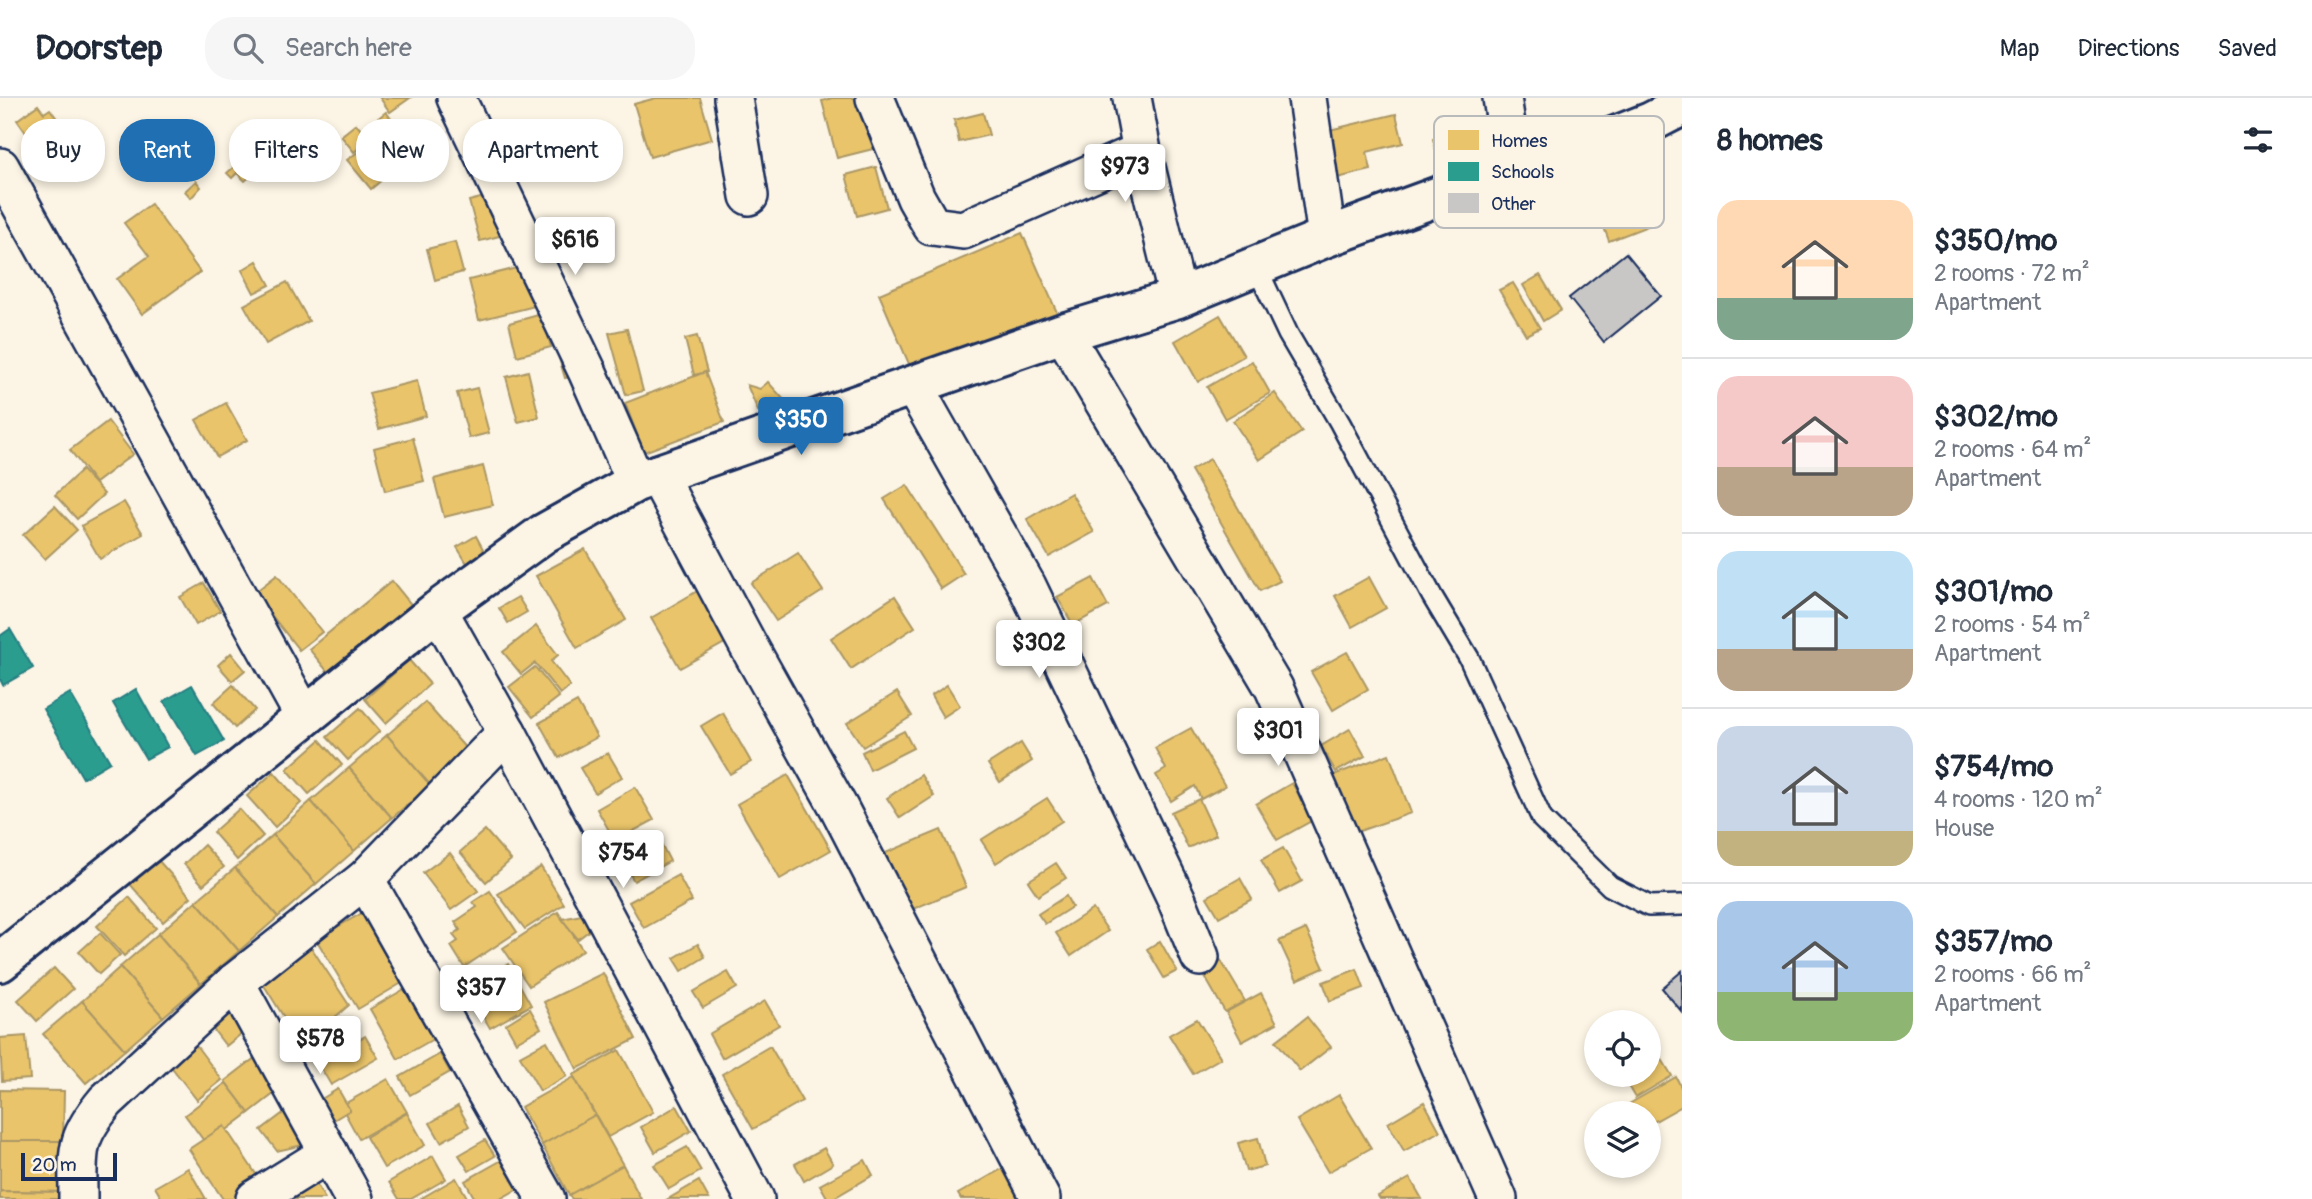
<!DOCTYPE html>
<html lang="en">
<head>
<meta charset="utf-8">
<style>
  body { margin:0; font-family:Pangolin,sans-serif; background:#f6f6f7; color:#1f2937; height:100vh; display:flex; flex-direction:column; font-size:26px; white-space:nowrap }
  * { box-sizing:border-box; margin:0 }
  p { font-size:23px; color:#747a83 }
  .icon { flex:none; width:38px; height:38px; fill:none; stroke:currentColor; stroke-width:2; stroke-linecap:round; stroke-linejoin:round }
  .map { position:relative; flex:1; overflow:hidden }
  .details { display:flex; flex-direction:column; background:#fff; width:630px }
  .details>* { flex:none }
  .top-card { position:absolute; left:21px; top:21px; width:665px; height:63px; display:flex; gap:14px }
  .tools { position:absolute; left:1584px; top:912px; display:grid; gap:14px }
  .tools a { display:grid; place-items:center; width:77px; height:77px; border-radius:50%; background:#fff; box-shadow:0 4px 10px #0003; font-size:35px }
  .scale { position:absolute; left:21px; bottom:18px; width:96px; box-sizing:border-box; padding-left:7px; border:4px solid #1b2f5e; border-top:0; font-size:19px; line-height:24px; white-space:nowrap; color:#1b2f5e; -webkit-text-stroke:5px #fcf5e5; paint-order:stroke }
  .price { position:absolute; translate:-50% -60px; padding:0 16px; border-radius:7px; background:#fff; color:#222; font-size:23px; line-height:46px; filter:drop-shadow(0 2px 4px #0008) }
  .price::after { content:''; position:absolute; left:50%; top:42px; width:21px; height:16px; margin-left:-10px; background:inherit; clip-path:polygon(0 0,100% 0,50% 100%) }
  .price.on { background:#1f6fb2; color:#fff }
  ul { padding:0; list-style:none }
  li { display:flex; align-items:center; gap:21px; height:175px; padding:0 35px }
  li+li { border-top:2px solid #e0e1e3 }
  li span { display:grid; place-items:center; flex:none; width:196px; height:140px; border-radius:21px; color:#555 }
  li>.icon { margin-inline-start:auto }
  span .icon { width:84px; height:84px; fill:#fffc; stroke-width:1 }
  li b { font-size:30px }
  h2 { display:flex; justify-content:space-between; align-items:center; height:84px; padding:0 35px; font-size:30px }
  .tag { padding:0 24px; border-radius:28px; background:#fff; box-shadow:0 4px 10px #0003; font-size:24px; line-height:63px }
  .tag.on { background:#1f6fb2; color:#fff }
  header { display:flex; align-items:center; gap:42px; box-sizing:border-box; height:98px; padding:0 35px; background:#fff; border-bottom:2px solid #e0e1e3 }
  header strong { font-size:33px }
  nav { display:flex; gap:38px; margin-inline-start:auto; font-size:24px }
  .search { width:490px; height:63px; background:#f6f6f7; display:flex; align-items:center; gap:18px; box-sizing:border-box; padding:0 24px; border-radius:28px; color:#747a83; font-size:26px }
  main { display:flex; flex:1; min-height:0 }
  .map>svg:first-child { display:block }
  .homes { fill:#e9c46a; stroke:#ab9766; stroke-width:2 }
  .schools { fill:#2a9d8f; stroke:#267c80; stroke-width:2 }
  .building { fill:#c8c7c6; stroke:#1b2f5e; stroke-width:2 }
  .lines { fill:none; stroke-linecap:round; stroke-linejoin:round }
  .service-casing { stroke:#1b2f5e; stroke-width:24 }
  .minor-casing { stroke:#1b2f5e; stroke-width:42 }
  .tertiary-casing { stroke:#1b2f5e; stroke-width:44 }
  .service { stroke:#fcf5e5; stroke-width:19 }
  .minor { stroke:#fcf5e5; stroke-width:37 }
  .tertiary { stroke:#fcf5e5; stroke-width:38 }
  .key { fill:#fcf5e5; stroke:#b8babc; stroke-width:2 }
  .key-label { font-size:19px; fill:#1b2f5e }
</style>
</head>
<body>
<header>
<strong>Doorstep</strong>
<div class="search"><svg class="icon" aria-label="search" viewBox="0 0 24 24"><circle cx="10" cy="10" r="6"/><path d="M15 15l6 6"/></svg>Search here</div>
<nav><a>Map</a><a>Directions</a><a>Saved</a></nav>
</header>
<main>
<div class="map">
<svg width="1682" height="1101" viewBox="0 0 1682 1101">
  <rect width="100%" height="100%" fill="#fcf5e5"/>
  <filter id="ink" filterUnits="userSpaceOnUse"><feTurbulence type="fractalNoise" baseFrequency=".0143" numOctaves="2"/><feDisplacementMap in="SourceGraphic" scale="14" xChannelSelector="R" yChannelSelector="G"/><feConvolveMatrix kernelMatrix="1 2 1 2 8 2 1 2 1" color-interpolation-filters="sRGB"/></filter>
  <g filter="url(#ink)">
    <g class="homes">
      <polygon points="380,0 410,0 390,14"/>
      <polygon points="656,0 700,0 712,41 650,59 634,6"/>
      <polygon points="832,0 860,0 873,51 837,60 822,3"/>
      <polygon points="38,7 44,15 50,11 64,30 55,37 59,43 41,56 17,22"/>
      <polygon points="386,14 393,23 354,54 341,38 356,26 362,33"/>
      <polygon points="983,15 989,37 959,44 954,22"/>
      <polygon points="1396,16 1403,45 1367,54 1371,72 1333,81 1321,34"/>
      <polygon points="393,28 405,40 381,63 390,75 371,91 347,62"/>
      <polygon points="311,30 328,59 310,70 293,40"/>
      <polygon points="1459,34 1467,65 1441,72 1433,41"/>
      <polygon points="405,45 417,57 398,76 385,63"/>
      <polygon points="254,56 263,67 245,83 237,75 232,80 227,75 244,60 247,63"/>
      <polygon points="1631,67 1653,126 1609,143 1587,83"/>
      <polygon points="876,69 887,110 857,118 846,77"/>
      <polygon points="196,83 201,89 191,100 185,93"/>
      <polygon points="500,95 511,135 480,143 469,103"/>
      <polygon points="151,106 200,174 142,216 117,181 149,158 124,125"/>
      <polygon points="1022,135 1059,219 915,280 879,196"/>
      <polygon points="455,144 463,174 435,182 427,151"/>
      <polygon points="257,163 270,187 254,195 242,172"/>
      <polygon points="529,167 539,207 479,222 469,182"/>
      <polygon points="1540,177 1561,212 1543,223 1523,187"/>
      <polygon points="287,184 309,223 266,246 244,207"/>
      <polygon points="1513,185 1540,230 1526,237 1499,192"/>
      <polygon points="542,216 551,249 517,258 509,225"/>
      <polygon points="1220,217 1244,258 1198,284 1175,243"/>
      <polygon points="627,231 643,293 626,297 609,235"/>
      <polygon points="697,238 707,274 694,277 685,241"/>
      <polygon points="574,256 580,277 565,280 559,260"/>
      <polygon points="1252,263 1270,295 1225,321 1207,289"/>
      <polygon points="528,273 539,319 518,324 506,279"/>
      <polygon points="705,274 724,324 644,354 625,305"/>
      <polygon points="417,283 426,318 379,331 369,295"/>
      <polygon points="768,284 786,304 758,313 747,287 760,291"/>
      <polygon points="477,290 489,335 469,340 457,295"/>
      <polygon points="1275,295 1302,334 1259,362 1233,323"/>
      <polygon points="226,305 247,342 217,359 196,322"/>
      <polygon points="108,323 133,356 95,385 70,352"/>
      <polygon points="413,340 424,383 385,393 374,350"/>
      <polygon points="1210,361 1280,483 1260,493 1191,372"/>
      <polygon points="483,368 493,407 444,419 434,381"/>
      <polygon points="82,372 104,396 77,421 55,397"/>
      <polygon points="907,387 964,476 941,491 884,401"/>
      <polygon points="1071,395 1094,434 1049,459 1027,421"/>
      <polygon points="124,404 143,436 100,461 81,428"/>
      <polygon points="55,408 77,432 45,461 23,437"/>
      <polygon points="476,438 489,462 471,472 457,449"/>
      <polygon points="585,451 626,522 577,550 536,478"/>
      <polygon points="798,455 823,493 776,523 751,485"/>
      <polygon points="277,477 322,534 299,552 254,495"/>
      <polygon points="1369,479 1386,510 1352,529 1335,498"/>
      <polygon points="1093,480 1108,508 1073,527 1057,499"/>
      <polygon points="392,483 414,510 332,579 309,551"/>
      <polygon points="204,485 220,513 196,527 180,499"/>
      <polygon points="699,492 728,543 680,570 651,520"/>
      <polygon points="895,498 915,529 851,571 831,540"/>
      <polygon points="518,499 527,514 508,525 499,510"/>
      <polygon points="536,528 558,557 551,563 570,588 560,596 535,565 521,576 503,554"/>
      <polygon points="1347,554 1368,591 1333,612 1311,574"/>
      <polygon points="231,555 245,572 232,583 218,567"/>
      <polygon points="409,562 430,586 386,625 365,601"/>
      <polygon points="535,569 559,599 533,619 509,589"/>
      <polygon points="233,587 255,612 235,630 213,605"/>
      <polygon points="947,587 960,608 943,619 931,598"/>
      <polygon points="897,594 912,618 863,649 847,625"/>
      <polygon points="425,604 468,653 430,687 387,637"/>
      <polygon points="577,604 597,639 559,660 539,625"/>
      <polygon points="360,610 380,633 348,662 327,639"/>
      <polygon points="723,615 751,664 730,676 701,628"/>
      <polygon points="1191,630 1225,688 1201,701 1195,688 1171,703 1156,677 1166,671 1155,650"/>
      <polygon points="1350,631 1365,658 1336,674 1321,648"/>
      <polygon points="904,633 913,650 870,672 862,654"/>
      <polygon points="387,637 430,687 392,720 349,670"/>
      <polygon points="320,642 342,667 309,696 287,671"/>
      <polygon points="1021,645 1032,663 1000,684 988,666"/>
      <polygon points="608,655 622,679 595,695 580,670"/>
      <polygon points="1389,656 1411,715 1348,737 1318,683"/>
      <polygon points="349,670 392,720 354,753 311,703"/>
      <polygon points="274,674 301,705 275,729 247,698"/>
      <polygon points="788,677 831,752 780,781 737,706"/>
      <polygon points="921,677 934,698 900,720 887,700"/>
      <polygon points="1292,685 1313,722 1277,742 1256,706"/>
      <polygon points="635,689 654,722 615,743 597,711"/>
      <polygon points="1047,700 1062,723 996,765 981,742"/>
      <polygon points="1199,701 1216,737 1188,750 1171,714"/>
      <polygon points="311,703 354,753 316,786 273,737"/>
      <polygon points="239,711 263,738 237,762 213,734"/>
      <polygon points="485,732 511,762 486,784 460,754"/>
      <polygon points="941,732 966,789 908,813 883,756"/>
      <polygon points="273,737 316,786 278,819 235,770"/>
      <polygon points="658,740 670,763 634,783 621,761"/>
      <polygon points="204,747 224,769 203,787 184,766"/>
      <polygon points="1283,750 1302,783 1280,795 1261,762"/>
      <polygon points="450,755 478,793 451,812 423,775"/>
      <polygon points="158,762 191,799 163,824 130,786"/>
      <polygon points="1056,765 1066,780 1038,798 1028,783"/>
      <polygon points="541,769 564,806 525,831 498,796"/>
      <polygon points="235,770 278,819 239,853 196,803"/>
      <polygon points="678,777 692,803 644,830 629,804"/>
      <polygon points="1240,780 1252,801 1219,819 1207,799"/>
      <polygon points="490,793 517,834 464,869 451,848 458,843 453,837 460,832 455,824 477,809 473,804"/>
      <polygon points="1066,798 1072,809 1045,826 1038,816"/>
      <polygon points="129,799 156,830 124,858 97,828"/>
      <polygon points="196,803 239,853 201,886 158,836"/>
      <polygon points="371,810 412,879 358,911 316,841"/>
      <polygon points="1093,811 1108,833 1071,858 1056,835"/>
      <polygon points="558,814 583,852 529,888 503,850"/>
      <polygon points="586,816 595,828 578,841 562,821"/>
      <polygon points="1306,831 1324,870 1297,882 1279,843"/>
      <polygon points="100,835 120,857 99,876 79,854"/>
      <polygon points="158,836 201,886 163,919 120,869"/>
      <polygon points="305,840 349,907 302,948 260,881"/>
      <polygon points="1160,843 1177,873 1164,880 1147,851"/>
      <polygon points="698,846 705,859 682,873 674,860"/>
      <polygon points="1220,861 1245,903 1225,914 1201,872"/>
      <polygon points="508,866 531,907 490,930 466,889"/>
      <polygon points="120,869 163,919 125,952 82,903"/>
      <polygon points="54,870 73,891 37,923 18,902"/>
      <polygon points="1357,871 1364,890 1330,903 1323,884"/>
      <polygon points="728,874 737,890 703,910 693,894"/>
      <polygon points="603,875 636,941 577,971 544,904"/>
      <polygon points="413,886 442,936 398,961 370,911"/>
      <polygon points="1261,895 1277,925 1242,944 1226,914"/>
      <polygon points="82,903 125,952 86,985 43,936"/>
      <polygon points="765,903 779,927 722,960 709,936"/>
      <polygon points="230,910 246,932 226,948 209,926"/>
      <polygon points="530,911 541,930 516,944 506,926"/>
      <polygon points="1307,919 1331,949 1300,973 1276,943"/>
      <polygon points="1197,921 1221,960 1193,976 1169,937"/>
      <polygon points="26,938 30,981 2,983 0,940"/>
      <polygon points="189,938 222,982 197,1002 163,958"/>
      <polygon points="365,938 378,960 331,987 318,965"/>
      <polygon points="547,943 567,978 540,993 520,958"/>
      <polygon points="770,948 802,1003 753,1031 722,976"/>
      <polygon points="1654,948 1672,978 1635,1000 1621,976 1648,976 1648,951"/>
      <polygon points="619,952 653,1014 608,1039 573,977"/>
      <polygon points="260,956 284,988 249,1015 225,983"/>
      <polygon points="440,956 450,974 410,997 400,979"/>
      <polygon points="574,979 595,1017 542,1047 521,1009"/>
      <polygon points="1676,979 1682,991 1682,1008 1648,1027 1648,1015 1625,1015 1622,1010"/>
      <polygon points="388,981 407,1014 359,1041 341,1008"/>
      <polygon points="226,985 249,1015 207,1047 185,1017"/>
      <polygon points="338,991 350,1012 327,1026 315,1005"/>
      <polygon points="0,992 64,993 63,1043 0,1043"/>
      <polygon points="1339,997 1371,1050 1328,1074 1297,1022"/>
      <polygon points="1424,1004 1440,1033 1404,1053 1388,1025"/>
      <polygon points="458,1008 469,1028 441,1044 430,1025"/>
      <polygon points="677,1008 691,1033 655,1054 641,1029"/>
      <polygon points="290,1010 316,1044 277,1053 261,1032"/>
      <polygon points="407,1015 425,1047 384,1070 366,1039"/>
      <polygon points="595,1017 623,1067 569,1097 542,1047"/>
      <polygon points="224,1028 268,1094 258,1101 223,1101 189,1051"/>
      <polygon points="1258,1040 1265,1068 1246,1073 1238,1045"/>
      <polygon points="485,1042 495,1058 469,1073 459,1057"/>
      <polygon points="0,1043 63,1043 63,1094 0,1093"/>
      <polygon points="687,1049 701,1073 669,1091 654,1067"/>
      <polygon points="824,1050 833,1066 804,1083 795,1066"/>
      <polygon points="433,1058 446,1081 411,1101 399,1101 389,1084"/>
      <polygon points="509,1058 525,1087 500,1101 475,1101 465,1083"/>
      <polygon points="865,1062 873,1077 832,1101 828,1101 820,1087"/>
      <polygon points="1014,1064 1035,1101 961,1101 958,1096"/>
      <polygon points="623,1067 641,1101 572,1101 569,1097"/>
      <polygon points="188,1070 206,1101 162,1101 155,1089"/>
      <polygon points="308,1071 325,1101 290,1101"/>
      <polygon points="456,1080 468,1101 420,1101"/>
      <polygon points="1410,1080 1422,1101 1380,1101 1378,1098"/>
      <polygon points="699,1083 709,1101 668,1101"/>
      <polygon points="0,1093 63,1094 63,1101 0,1101"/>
    </g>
    <g class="schools">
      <polygon points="10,531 33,570 3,587 0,581 0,538"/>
      <polygon points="192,587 224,643 197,658 164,603"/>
      <polygon points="136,591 168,649 146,661 113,605"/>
      <polygon points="70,595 110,664 83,680 43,611"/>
    </g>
    <g class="building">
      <polygon points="1626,155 1661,198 1604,244 1569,200"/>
      <polygon points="1682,873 1682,914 1662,890"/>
    </g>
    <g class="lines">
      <defs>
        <polyline id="service" points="1256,168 1288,236 1340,325 1432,498 1469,560 1542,721 1610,788 1649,808 1682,807"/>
        <g id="minor">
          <polyline points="456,0 588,275 636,384"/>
          <polyline points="733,0 749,98"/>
          <polyline points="875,0 916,100 932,128 963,132 1142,53"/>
          <polyline points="1132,0 1142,53 1178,200"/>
          <polyline points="1307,0 1327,139"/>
          <polyline points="1502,0 1513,71"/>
          <polyline points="0,69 304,618"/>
          <polyline points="1063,235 1274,590 1498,1101"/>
          <polyline points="914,289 1027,488 1176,800 1200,859"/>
          <polyline points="657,376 748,547 839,710 1041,1101"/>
          <polyline points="438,512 507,634 755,1101"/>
          <polyline points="365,781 546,1101"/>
          <polyline points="235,884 354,1101"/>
          <path d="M 78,1101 C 78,1053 74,1041 106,1003 L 235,884 L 365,781 L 507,634"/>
          <polyline points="255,1101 329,1055"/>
        </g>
        <polyline id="tertiary" points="0,864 438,512 543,436 636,384 1063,235 1178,200 1327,139 1513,71 1598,45 1651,24 1682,8"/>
      </defs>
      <use href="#service" class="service-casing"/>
      <use href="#minor" class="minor-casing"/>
      <use href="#tertiary" class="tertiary-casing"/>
      <use href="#service" class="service"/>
      <use href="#minor" class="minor"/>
      <use href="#tertiary" class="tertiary"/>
    </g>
  </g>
  <rect x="1434" y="18" width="230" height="112" rx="10" class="key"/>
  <rect x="1448" y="32" width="31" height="20" fill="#e9c46a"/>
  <rect x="1448" y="64" width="31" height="19" fill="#2a9d8f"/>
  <rect x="1448" y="95" width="31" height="20" fill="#c8c7c6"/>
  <g class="key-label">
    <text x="1491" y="49">Homes</text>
    <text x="1491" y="80">Schools</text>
    <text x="1491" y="112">Other</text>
  </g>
</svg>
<div class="tools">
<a><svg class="icon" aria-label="locate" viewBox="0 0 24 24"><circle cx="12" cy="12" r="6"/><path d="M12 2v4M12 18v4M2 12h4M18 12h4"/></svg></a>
<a><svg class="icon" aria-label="layers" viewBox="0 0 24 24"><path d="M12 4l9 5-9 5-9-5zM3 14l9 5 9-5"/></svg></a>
</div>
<div class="scale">20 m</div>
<b class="price" style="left:1125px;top:106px">$973</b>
<b class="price" style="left:575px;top:179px">$616</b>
<b class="price on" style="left:801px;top:359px">$350</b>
<b class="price" style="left:1039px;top:582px">$302</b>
<b class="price" style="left:1278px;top:670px">$301</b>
<b class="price" style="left:623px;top:792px">$754</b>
<b class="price" style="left:481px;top:927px">$357</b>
<b class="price" style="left:320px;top:978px">$578</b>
<div class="top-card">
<a class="tag">Buy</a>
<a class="tag on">Rent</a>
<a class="tag">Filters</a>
<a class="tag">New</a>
<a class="tag">Apartment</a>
</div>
</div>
<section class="details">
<h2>8 homes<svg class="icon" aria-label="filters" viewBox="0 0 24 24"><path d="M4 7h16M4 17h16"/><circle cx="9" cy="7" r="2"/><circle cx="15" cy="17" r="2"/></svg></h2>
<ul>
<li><span style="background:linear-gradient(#ffd9b3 70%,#7fa58c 0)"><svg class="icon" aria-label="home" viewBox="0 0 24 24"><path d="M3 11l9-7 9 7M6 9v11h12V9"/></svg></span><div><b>$350/mo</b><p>2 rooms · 72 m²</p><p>Apartment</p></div></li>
<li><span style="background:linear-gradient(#f6c9c9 65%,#b9a48a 0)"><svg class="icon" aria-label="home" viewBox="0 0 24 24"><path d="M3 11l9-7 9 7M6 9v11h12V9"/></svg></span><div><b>$302/mo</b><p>2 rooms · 64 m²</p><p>Apartment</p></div></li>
<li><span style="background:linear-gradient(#bfe0f5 70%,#b9a48a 0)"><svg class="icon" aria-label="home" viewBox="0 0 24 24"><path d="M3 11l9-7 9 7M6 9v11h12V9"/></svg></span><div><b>$301/mo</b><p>2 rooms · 54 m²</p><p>Apartment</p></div></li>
<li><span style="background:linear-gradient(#c9d6e8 75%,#c2b280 0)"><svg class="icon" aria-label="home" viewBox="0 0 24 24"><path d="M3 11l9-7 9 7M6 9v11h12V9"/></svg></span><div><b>$754/mo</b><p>4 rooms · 120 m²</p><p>House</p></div></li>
<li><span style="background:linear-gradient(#a9c7e8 65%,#8fb573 0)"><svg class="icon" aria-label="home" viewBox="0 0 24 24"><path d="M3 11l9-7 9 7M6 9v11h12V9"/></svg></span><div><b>$357/mo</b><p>2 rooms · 66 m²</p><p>Apartment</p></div></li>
</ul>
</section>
</main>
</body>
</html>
